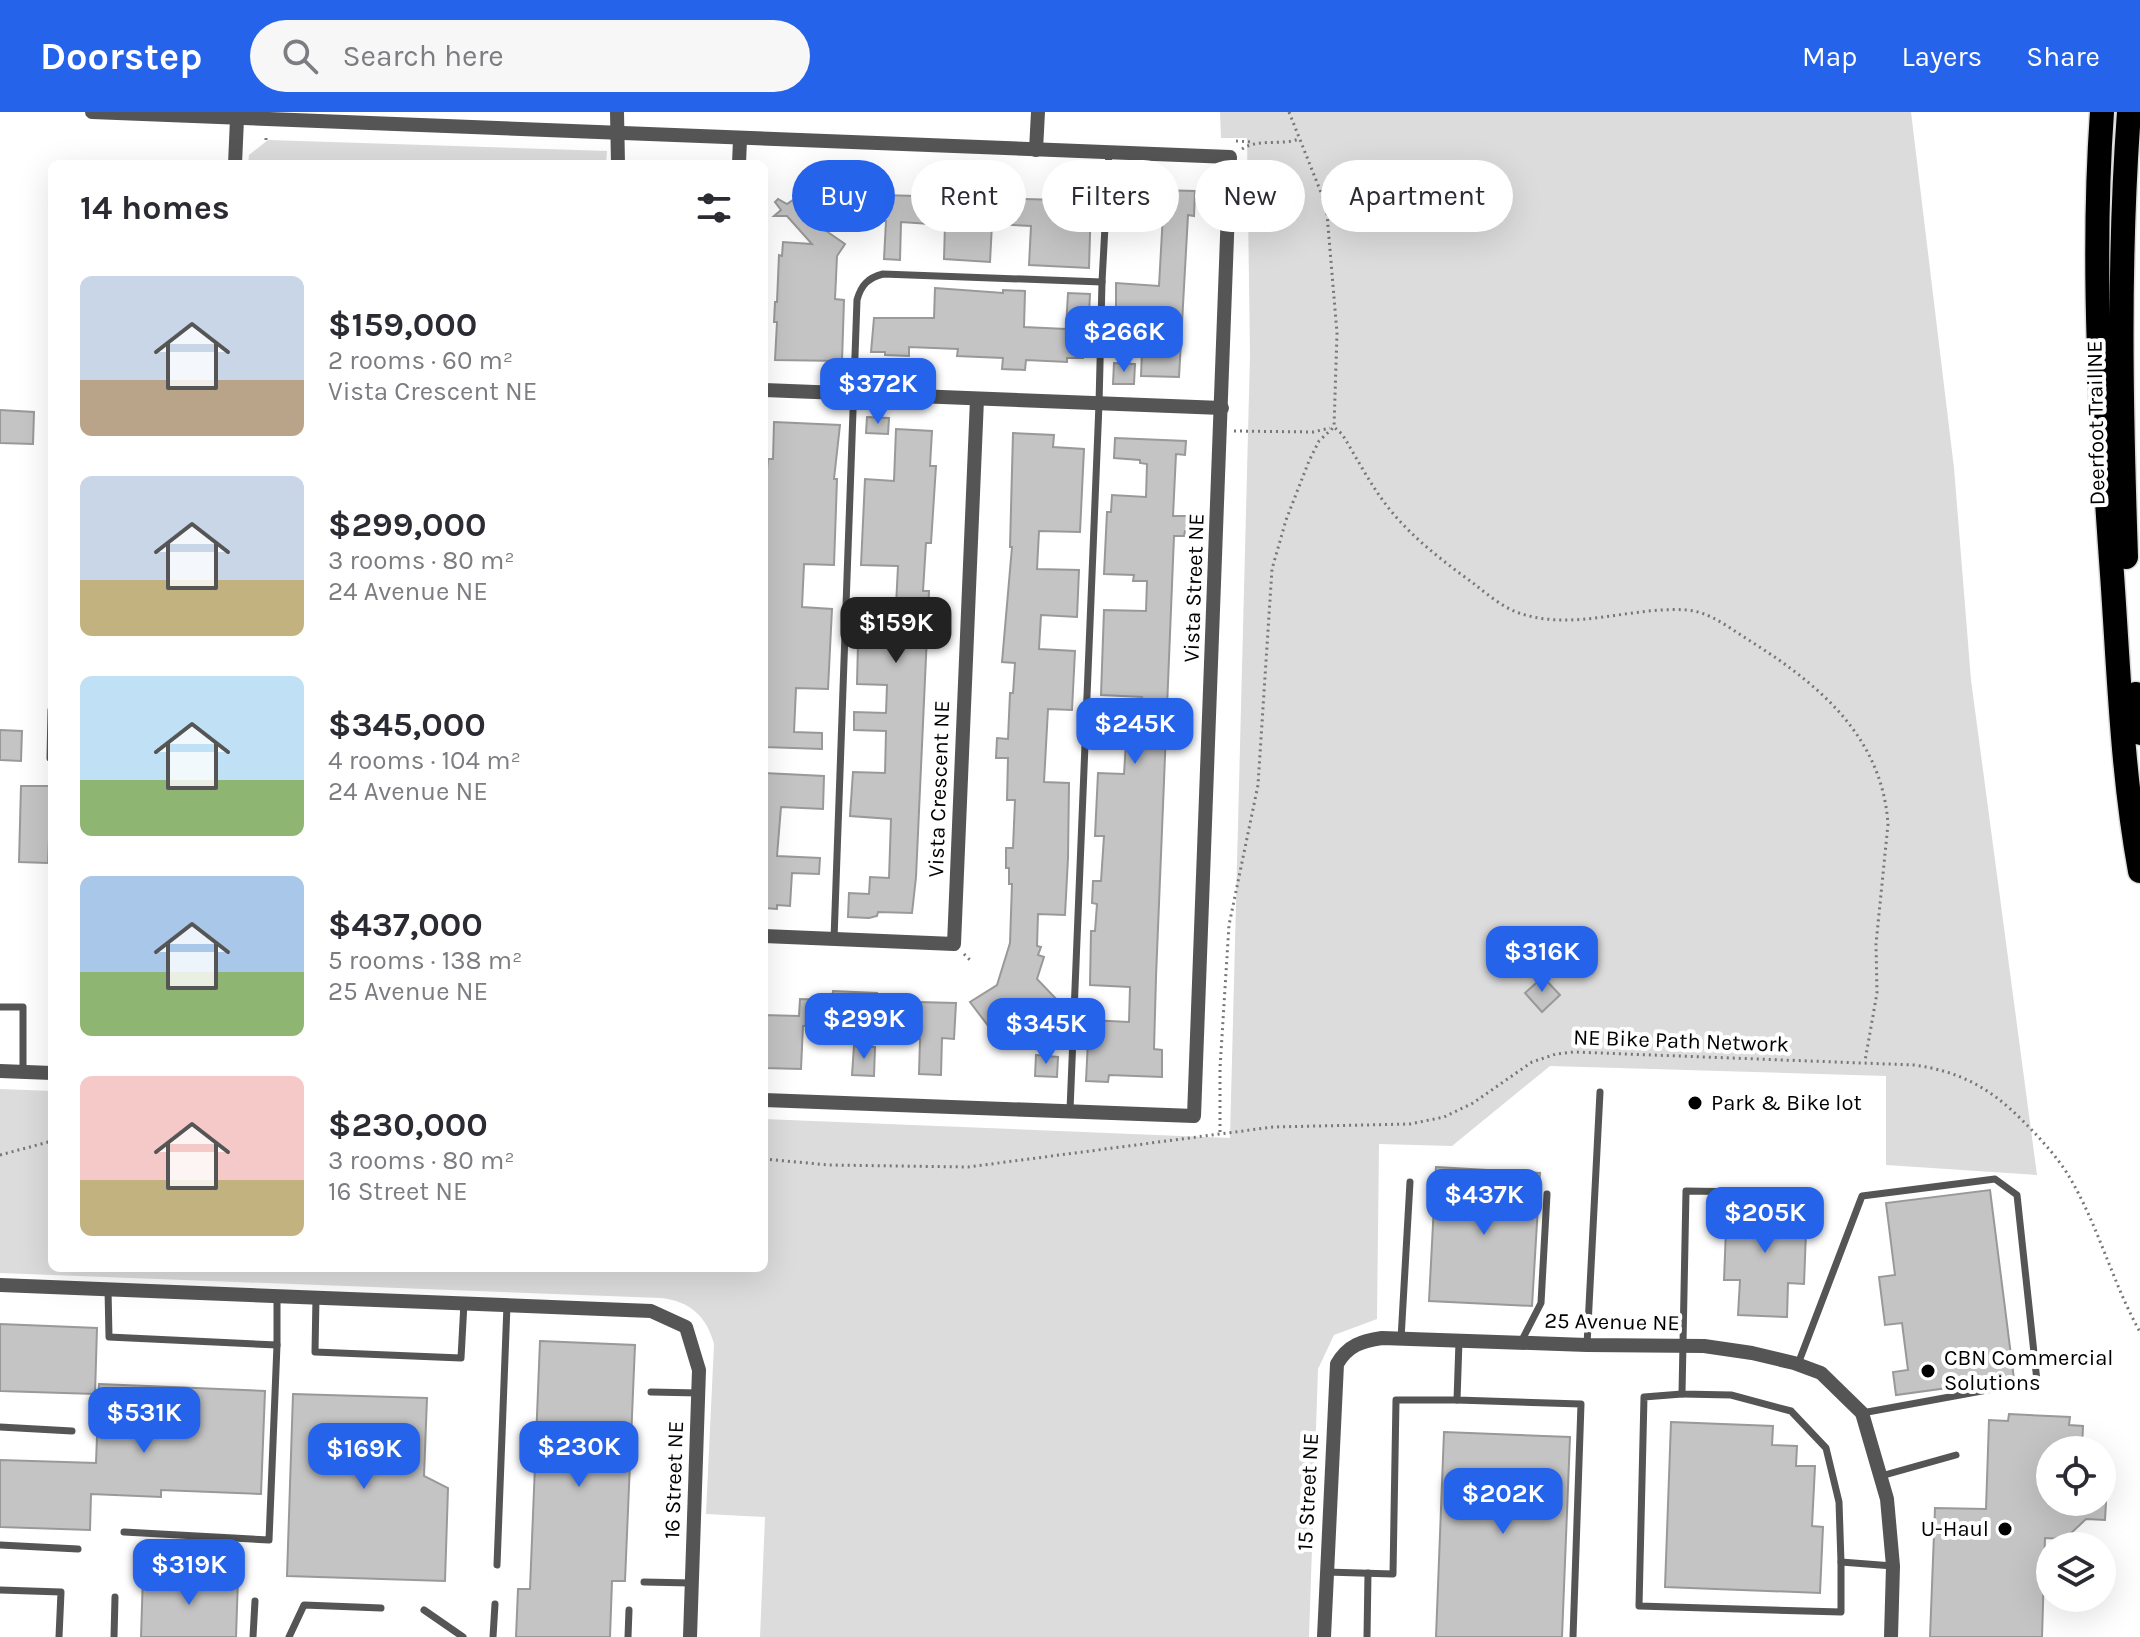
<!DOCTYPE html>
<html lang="en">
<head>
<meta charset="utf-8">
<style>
  body { margin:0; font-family:Karla,sans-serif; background:#f7f7f7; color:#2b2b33; height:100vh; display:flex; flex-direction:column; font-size:30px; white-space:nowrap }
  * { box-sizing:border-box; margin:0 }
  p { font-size:26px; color:#7c7c81 }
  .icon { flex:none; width:44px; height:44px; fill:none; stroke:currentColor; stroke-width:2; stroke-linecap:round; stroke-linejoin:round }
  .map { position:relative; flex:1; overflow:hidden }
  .panel { position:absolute; left:48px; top:48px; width:720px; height:1112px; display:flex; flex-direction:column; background:#fff; border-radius:12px; box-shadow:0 8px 32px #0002 }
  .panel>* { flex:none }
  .banner { position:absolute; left:792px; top:48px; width:760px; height:72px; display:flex; gap:16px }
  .fabs { position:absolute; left:2036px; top:1324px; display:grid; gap:16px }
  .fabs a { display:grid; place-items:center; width:80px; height:80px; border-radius:50%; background:#fff; box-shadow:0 8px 32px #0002; font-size:40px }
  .price { position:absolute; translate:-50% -68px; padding:0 18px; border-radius:16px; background:#2563eb; color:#fff; font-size:26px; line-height:52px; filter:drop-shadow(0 2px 4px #0008) }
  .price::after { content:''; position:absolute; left:50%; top:48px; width:24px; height:18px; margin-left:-12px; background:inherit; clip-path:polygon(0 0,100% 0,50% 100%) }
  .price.on { background:#222; color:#fff }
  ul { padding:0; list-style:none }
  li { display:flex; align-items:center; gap:24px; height:200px; padding:0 32px }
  li span { display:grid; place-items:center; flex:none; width:224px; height:160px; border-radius:12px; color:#555 }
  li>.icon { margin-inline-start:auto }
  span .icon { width:96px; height:96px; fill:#fffc; stroke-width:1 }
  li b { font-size:34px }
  h2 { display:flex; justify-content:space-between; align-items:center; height:96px; padding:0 32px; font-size:34px }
  .pill { padding:0 28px; border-radius:36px; background:#fff; box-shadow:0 8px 32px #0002; font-size:28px; line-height:72px }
  .pill.on { background:#2563eb; color:#fff }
  header { display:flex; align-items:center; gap:48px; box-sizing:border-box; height:112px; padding:0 40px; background:#2563eb; color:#fff }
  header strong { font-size:38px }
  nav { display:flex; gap:44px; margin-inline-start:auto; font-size:28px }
  .search { width:560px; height:72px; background:#f7f7f7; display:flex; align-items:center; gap:20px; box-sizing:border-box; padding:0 28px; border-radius:44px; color:#7c7c81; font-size:30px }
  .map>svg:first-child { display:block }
  .green { fill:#dcdcdc }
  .building { fill:#c4c4c4; stroke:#999; stroke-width:2 }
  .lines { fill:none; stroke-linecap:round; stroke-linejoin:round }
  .motorway-casing { stroke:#dbdbdb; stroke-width:27 }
  .path { stroke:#777; stroke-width:3; stroke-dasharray:2 4; stroke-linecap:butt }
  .service { stroke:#555; stroke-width:7 }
  .minor { stroke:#555; stroke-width:14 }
  .motorway { stroke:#000; stroke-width:24 }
  .poi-dot { fill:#000; stroke:#fff; stroke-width:3 }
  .labels { text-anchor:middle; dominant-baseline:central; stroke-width:8; stroke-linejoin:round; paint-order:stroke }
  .street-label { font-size:22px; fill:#000; stroke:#fff }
  .poi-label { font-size:22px; fill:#000; stroke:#fff; text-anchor:start }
</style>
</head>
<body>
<header>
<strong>Doorstep</strong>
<div class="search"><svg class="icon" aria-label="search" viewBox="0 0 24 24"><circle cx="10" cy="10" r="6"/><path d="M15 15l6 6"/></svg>Search here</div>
<nav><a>Map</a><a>Layers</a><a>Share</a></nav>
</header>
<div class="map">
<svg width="2140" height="1525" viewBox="0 0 2140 1525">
  <rect width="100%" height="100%" fill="#fff"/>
  <g class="green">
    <path d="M 1220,0 L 1911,0 L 1954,356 L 1971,568 L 2037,1063 L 1886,1053 L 1886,964 L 1550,954 L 1452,1034 L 1379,1032 L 1377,1207 L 1334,1223 L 1318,1257 L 1309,1525 L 760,1525 L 765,1405 L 706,1402 L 714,1232 C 707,1205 690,1189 661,1186 L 0,1161 L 0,977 L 52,979 L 52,1156 L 764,1156 L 764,1007 L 1230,1026 L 1250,243 L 1247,26 L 1221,26 Z"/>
    <polygon points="268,28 607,39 606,52 248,52 249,43"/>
  </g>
  <g class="building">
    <polygon points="810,76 837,107 806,105 845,132 837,144 835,187 844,188 842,249 775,248 777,210 774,210 775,190 777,190 779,143 782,144 783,130 812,132 787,104 774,104 781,98 775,90 778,87 787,92"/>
    <polygon points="1120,77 1195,79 1194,104 1188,103 1179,265 1141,264 1143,215 1116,214 1116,171 1159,174 1163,102 1119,99"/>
    <polygon points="848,82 1091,89 1089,156 1029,153 1031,114 992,112 990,150 944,147 945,113 901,110 900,148 884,147 886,109 847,107"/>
    <polygon points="935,176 1003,181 1003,178 1025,179 1024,215 1066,217 1068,181 1090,182 1089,203 1085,203 1083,246 1067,246 1067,250 1026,248 1025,258 1002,257 1003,246 957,244 958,237 909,235 909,244 885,243 885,240 871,240 874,206 934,206"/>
    <polygon points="1114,251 1135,252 1134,272 1113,272"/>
    <polygon points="0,298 34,300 33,332 0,331"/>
    <polygon points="867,305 889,306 888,322 866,321"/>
    <polygon points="774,310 840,313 834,367 837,367 834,453 804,452 802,495 832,497 828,577 796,576 794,620 822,621 822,637 764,635 764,390 768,347 773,347"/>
    <polygon points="896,317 932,319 930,354 936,354 931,431 926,431 923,479 929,479 916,765 912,801 878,800 877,804 869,806 848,805 849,781 869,782 870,765 889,766 891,707 850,704 853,660 885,661 886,619 854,618 854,600 886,601 887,573 857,572 859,492 896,494 898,454 861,453 865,367 894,369"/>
    <polygon points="1013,321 1054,323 1053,335 1084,337 1080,420 1039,419 1037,457 1079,458 1077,505 1041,503 1039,537 1075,539 1072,598 1048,597 1044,670 1069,671 1068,746 1065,803 1038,802 1037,834 1041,835 1038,843 1044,845 1037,867 1061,892 1046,907 1029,890 989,915 970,890 997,873 1010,831 1012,772 1009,772 1009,756 1006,756 1006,736 1013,736 1015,688 1007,688 1008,646 996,646 997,626 1008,627 1010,581 1013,581 1015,551 1002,550 1012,435 1010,435"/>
    <polygon points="1115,326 1186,329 1185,343 1176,342 1173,404 1188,404 1188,419 1185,419 1184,424 1174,424 1156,865 1154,937 1162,938 1162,965 1109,963 1108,970 1086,969 1089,908 1129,910 1130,875 1090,873 1091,819 1095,819 1097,792 1092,791 1093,769 1101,769 1104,724 1095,724 1098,661 1124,662 1127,615 1140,615 1142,585 1101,583 1104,498 1146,499 1147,469 1133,469 1134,463 1104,462 1107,400 1111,400 1112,383 1146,385 1147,352 1140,351 1140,348 1114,346"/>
    <polygon points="0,618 22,619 21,649 0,648"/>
    <polygon points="764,661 824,664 823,697 781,695 777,744 820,746 819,762 792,761 790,794 777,793 777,797 764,796"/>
    <polygon points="21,674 51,674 48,751 19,750"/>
    <polygon points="1543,865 1560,883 1542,900 1525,881"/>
    <polygon points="833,879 877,881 877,889 956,891 954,927 942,926 941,963 919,962 920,927 887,926 888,907 859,906 839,905 839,911 819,910 818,914 803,914 801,957 764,956 764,903 799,904 800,887 832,888"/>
    <polygon points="854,934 875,935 874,964 852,963"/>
    <polygon points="1036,943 1058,945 1057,965 1035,964"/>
    <polygon points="1436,1055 1540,1061 1532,1194 1429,1189"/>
    <polygon points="1990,1078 2014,1267 1896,1283 1893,1260 1908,1258 1902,1211 1885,1213 1879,1165 1895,1163 1886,1091"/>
    <polygon points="1727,1091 1807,1094 1804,1172 1788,1171 1787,1205 1738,1203 1740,1168 1724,1168"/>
    <polygon points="0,1212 97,1216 95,1282 0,1279"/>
    <polygon points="540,1229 635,1233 625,1469 612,1469 610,1525 516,1525 518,1477 530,1477"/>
    <polygon points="99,1272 265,1279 261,1382 161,1378 161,1385 91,1382 90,1418 0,1415 0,1348 96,1351"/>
    <polygon points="293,1282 427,1286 424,1364 448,1376 445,1469 287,1464"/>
    <polygon points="2009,1302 2070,1305 2069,1313 2083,1314 2082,1338 2050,1338 2050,1390 2106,1390 2105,1408 2086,1407 2065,1427 2045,1426 2042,1525 1930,1525 1935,1396 1986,1397 1989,1308 2008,1309"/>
    <polygon points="1671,1310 1773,1314 1772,1333 1797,1334 1796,1354 1815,1354 1812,1414 1823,1415 1820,1481 1665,1475"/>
    <polygon points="1444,1320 1570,1325 1562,1525 1436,1525"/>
    <polygon points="143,1463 238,1466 236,1525 141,1525"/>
  </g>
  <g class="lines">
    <defs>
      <g id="motorway">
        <path d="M 2102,0 C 2091,153 2101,309 2112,462 C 2119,562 2122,661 2140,759"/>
        <path d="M 2126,445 C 2121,296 2118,149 2129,0"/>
        <polyline points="2136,582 2140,621"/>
      </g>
    </defs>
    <use href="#motorway" class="motorway-casing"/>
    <g class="path">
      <path d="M 1289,0 L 1322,83 L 1327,102 L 1337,221 L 1334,315 L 1342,322 C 1358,348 1372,376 1391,399 C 1414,427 1444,450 1473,471 C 1487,482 1502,495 1519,501 C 1574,520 1631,494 1687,498 C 1710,500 1728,515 1747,527 C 1816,570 1882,623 1888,712 L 1876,832 L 1877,881 L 1865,949"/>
      <polyline points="266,28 266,26"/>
      <polyline points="1236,29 1252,30"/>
      <path d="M 1242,37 C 1259,26 1280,34 1299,27"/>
      <polyline points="1234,319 1313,320 1330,316"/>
      <polyline points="964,842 971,849"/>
      <polyline points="1220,1020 1220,956 1229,813 1258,673 1272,457 1286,408 1309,349 1319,329 1334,315"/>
      <polyline points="0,1043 52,1029"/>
      <path d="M 764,1047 L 829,1053 L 968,1055 L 1273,1015 L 1410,1012 L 1444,1005 L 1473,991 L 1532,950 L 1556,942 L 1574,940 L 1914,953 C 1958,959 1989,975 2021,1007 C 2037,1023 2052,1039 2065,1058 C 2097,1108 2111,1168 2140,1220"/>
    </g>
    <g class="service">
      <polyline points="51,598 50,646 52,646"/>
      <path d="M 834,827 L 857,188 C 861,173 868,166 883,162 L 1102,170"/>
      <polyline points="0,895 23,895 23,960"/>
      <polyline points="1070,998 1099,292 1102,170 1109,40"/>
      <polyline points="1811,1081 1686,1079 1682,1282 1731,1283 1791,1299 1826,1336 1839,1390 1841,1450 1893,1454"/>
      <polyline points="108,1177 109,1225 277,1233 277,1184"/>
      <polyline points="316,1185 315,1240 461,1246 464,1191"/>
      <polyline points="1401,1227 1410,1070"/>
      <polyline points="1459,1229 1457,1288 1581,1292 1573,1525"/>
      <polyline points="1521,1230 1541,1191 1547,1082"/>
      <polyline points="1587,1233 1600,980"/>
      <polyline points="1798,1252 1862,1084 1995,1067 2017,1083 2037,1269 1862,1301"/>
      <polyline points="651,1280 699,1281"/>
      <polyline points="1682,1282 1644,1285 1639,1494 1841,1500 1841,1450"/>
      <polyline points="0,1315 72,1319"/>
      <polyline points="1881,1364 1956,1343"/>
      <polyline points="124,1420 269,1428 277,1233"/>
      <polyline points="0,1433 78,1437"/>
      <polyline points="497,1453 507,1193"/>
      <polyline points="1326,1460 1393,1462 1396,1288 1457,1288"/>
      <polyline points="644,1470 692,1471"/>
      <polyline points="0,1478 61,1480 59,1525"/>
      <polyline points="424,1498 463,1525"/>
      <polyline points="114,1525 115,1485"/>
      <polyline points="253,1525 255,1489"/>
      <polyline points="289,1525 304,1493 381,1496"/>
      <polyline points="493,1525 495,1492"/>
      <polyline points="628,1525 629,1498"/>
      <polyline points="1367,1525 1368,1461"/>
    </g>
    <g class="minor">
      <polyline points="92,0 1230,45 1194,1004 764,988"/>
      <polyline points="617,0 618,52"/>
      <polyline points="1036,38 1038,0"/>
      <polyline points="235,52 237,7"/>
      <polyline points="739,52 740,27"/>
      <polyline points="764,278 1222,296"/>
      <polyline points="764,824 954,832 977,287"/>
      <polyline points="0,959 52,961"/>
      <polyline points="0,1173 651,1199 686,1215 699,1258 690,1525"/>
      <path d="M 1324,1525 L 1337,1252 C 1348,1233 1362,1229 1382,1226 L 1587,1233 L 1704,1234 L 1752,1241 L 1794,1251 L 1821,1261 L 1862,1301 L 1887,1387 L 1893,1454 L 1891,1525"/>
    </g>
    <use href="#motorway" class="motorway"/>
  </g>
  <g class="poi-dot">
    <circle cx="1695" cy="991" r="8"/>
    <circle cx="1928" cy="1259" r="8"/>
    <circle cx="2005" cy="1417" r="8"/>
  </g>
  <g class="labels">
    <g class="street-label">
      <text transform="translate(2096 311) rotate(-91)">Deerfoot Trail NE</text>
      <text transform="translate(1194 476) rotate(-88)">Vista Street NE</text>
      <text transform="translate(939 677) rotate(-88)">Vista Crescent NE</text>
      <text transform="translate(1681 929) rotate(2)">NE Bike Path Network</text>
      <text transform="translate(1612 1210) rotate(1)">25 Avenue NE</text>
      <text transform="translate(674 1368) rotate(-88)">16 Street NE</text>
      <text transform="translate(1308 1380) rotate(-87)">15 Street NE</text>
    </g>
    <g class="poi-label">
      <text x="1711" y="991">Park &amp; Bike lot</text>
      <text x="1944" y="1246">CBN Commercial<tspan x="1944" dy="25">Solutions</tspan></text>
      <text x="1989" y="1417" text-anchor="end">U-Haul</text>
    </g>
  </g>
</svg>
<div class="fabs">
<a><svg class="icon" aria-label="locate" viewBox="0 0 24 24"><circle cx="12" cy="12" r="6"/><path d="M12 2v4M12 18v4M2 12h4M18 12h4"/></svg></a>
<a><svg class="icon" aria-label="layers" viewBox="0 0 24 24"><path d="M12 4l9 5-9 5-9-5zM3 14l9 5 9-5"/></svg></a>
</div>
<b class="price" style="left:1124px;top:262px">$266K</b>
<b class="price" style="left:878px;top:314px">$372K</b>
<b class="price on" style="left:896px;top:553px">$159K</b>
<b class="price" style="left:1135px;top:654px">$245K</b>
<b class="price" style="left:1542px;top:882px">$316K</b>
<b class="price" style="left:864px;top:949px">$299K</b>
<b class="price" style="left:1046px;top:954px">$345K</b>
<b class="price" style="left:1484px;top:1125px">$437K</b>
<b class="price" style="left:1765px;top:1143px">$205K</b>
<b class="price" style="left:144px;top:1343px">$531K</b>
<b class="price" style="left:579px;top:1377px">$230K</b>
<b class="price" style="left:364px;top:1379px">$169K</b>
<b class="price" style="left:1503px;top:1424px">$202K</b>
<b class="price" style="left:189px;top:1495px">$319K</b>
<div class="banner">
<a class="pill on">Buy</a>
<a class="pill">Rent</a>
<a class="pill">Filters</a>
<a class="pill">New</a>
<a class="pill">Apartment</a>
</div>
<section class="panel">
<h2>14 homes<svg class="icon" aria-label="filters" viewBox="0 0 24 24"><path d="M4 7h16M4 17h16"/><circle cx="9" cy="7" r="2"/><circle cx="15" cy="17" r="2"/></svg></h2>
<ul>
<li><span style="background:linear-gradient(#c9d6e8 65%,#b9a48a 0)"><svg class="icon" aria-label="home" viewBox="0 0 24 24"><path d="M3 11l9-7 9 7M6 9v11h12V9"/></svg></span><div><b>$159,000</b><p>2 rooms · 60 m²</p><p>Vista Crescent NE</p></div></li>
<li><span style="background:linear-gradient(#c9d6e8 65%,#c2b280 0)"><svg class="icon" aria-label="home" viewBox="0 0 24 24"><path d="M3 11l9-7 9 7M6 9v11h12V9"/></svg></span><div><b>$299,000</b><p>3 rooms · 80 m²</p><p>24 Avenue NE</p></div></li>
<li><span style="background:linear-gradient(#bfe0f5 65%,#8fb573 0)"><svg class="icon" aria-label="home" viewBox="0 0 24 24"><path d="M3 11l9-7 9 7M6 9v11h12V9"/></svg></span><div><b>$345,000</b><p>4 rooms · 104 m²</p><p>24 Avenue NE</p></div></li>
<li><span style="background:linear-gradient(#a9c7e8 60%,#8fb573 0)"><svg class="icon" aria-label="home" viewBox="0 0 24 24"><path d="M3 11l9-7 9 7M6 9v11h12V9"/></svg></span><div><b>$437,000</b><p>5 rooms · 138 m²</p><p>25 Avenue NE</p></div></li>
<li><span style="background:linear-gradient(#f6c9c9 65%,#c2b280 0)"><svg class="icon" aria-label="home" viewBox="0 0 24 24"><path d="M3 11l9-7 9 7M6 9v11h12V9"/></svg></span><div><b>$230,000</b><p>3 rooms · 80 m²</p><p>16 Street NE</p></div></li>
</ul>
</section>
</div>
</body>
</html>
